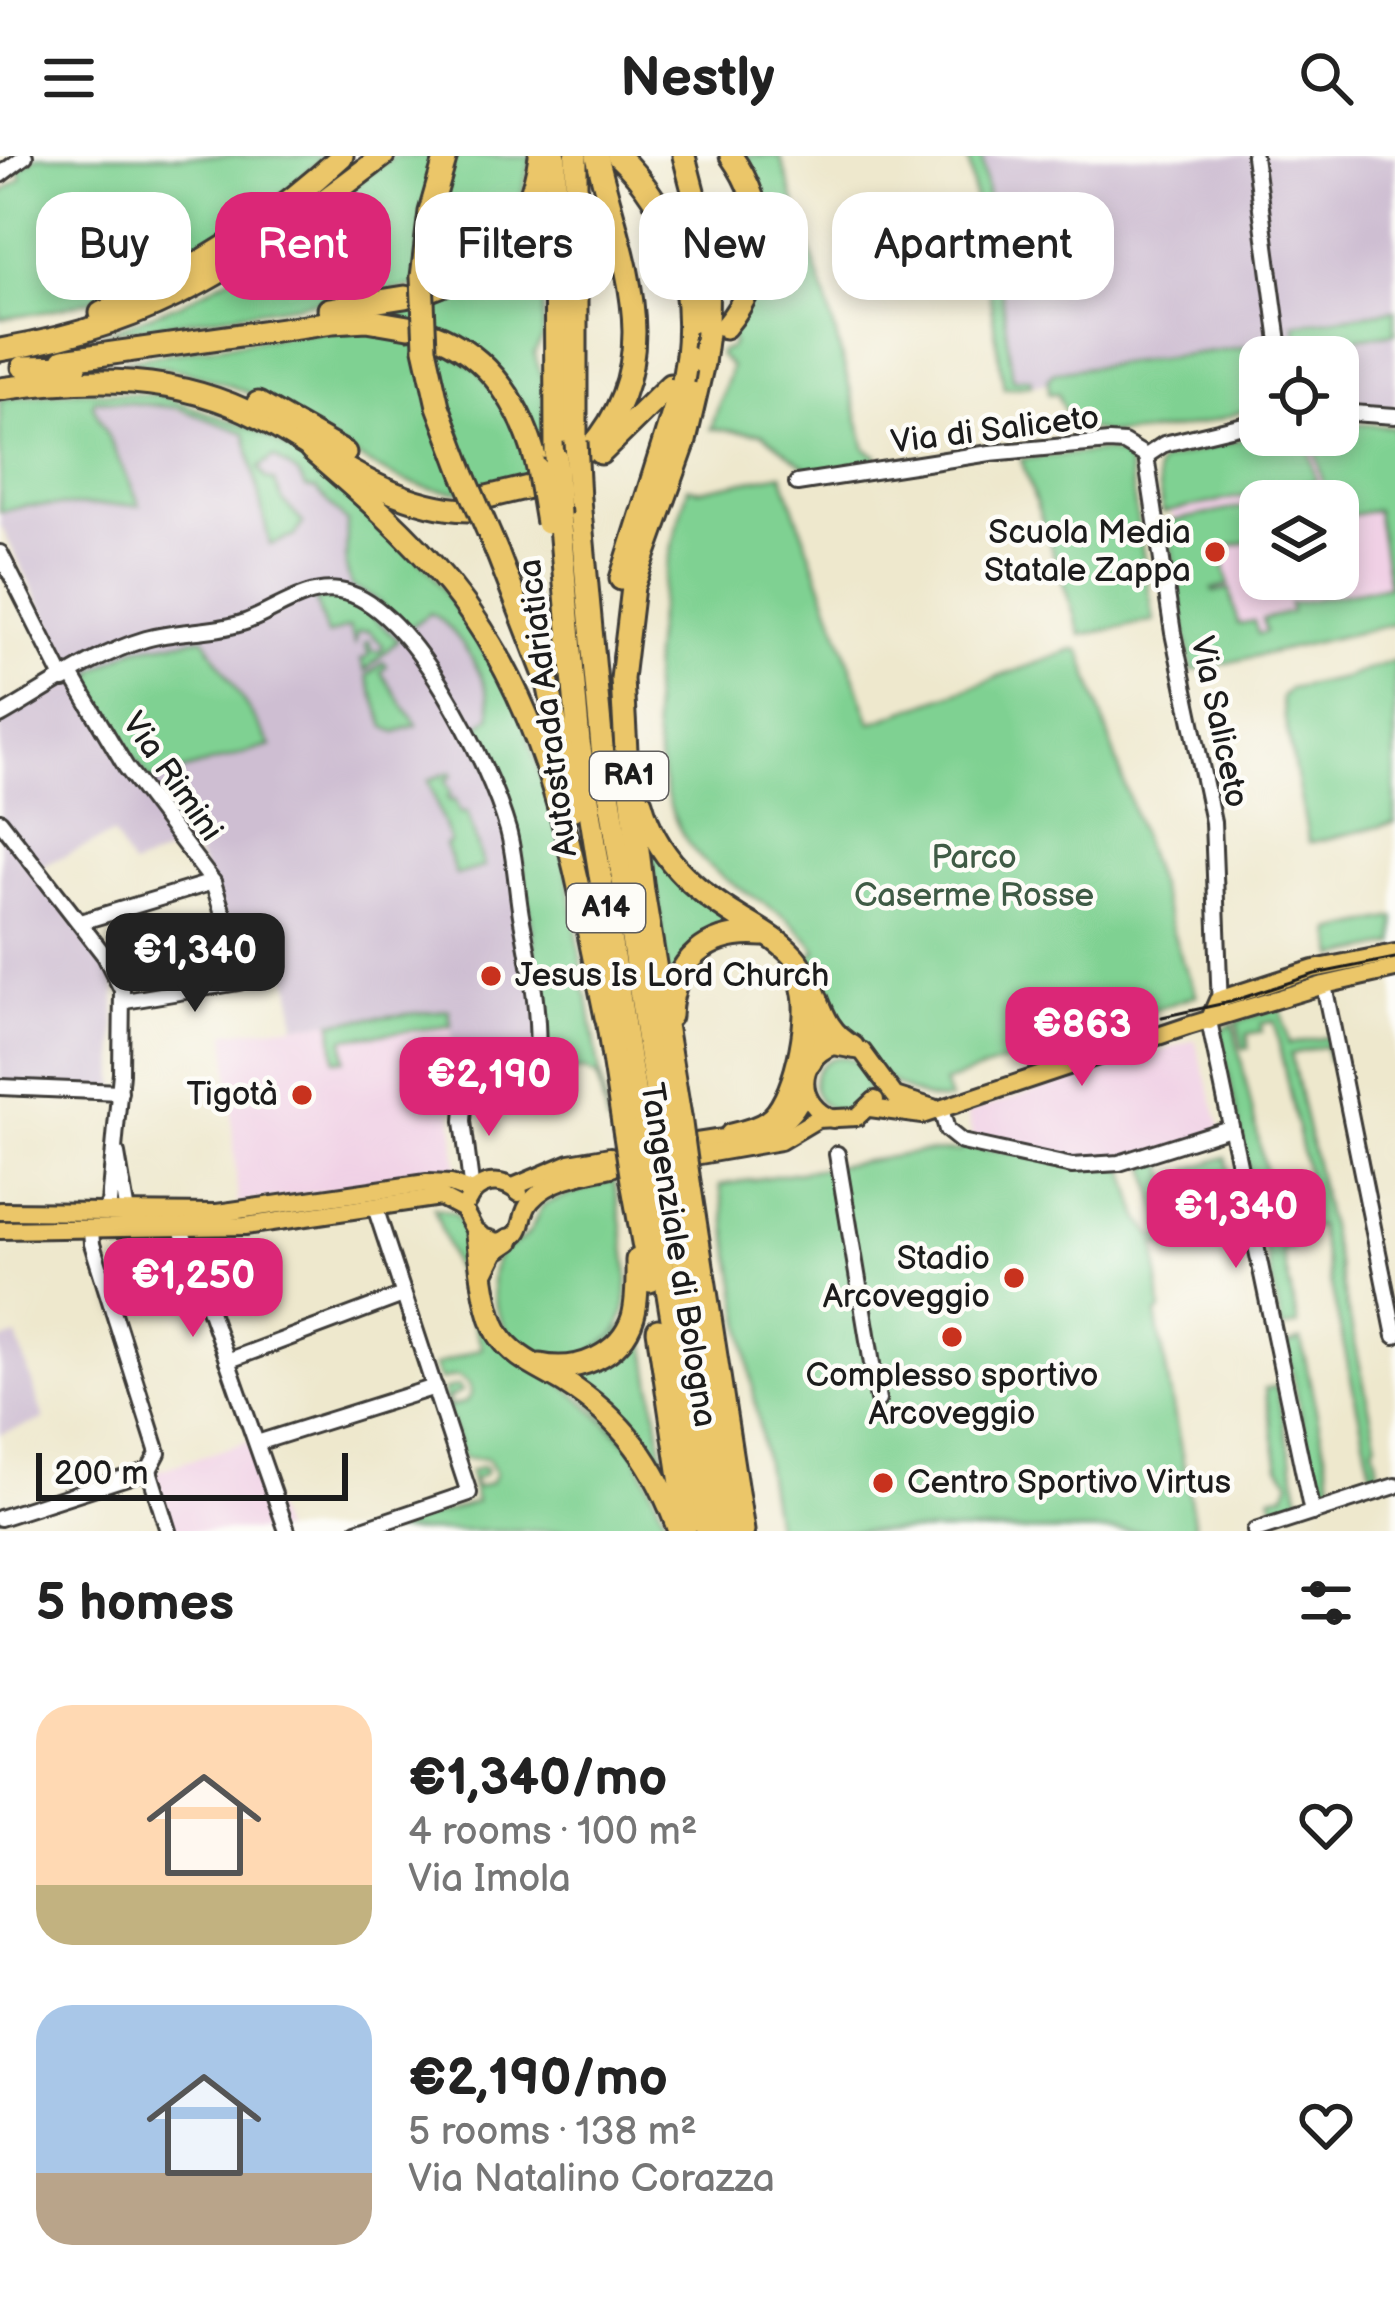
<!DOCTYPE html>
<html lang="en">
<head>
<meta charset="utf-8">
<style>
  body { margin:0; font-family:"Balsamiq Sans",sans-serif; background:#f2f2f2; color:#222; height:100vh; display:flex; flex-direction:column; font-size:45px; white-space:nowrap }
  * { box-sizing:border-box; margin:0 }
  p { font-size:39px; color:#767676 }
  .icon { flex:none; width:66px; height:66px; fill:none; stroke:currentColor; stroke-width:2; stroke-linecap:round; stroke-linejoin:round }
  .map { position:relative; height:1375px; overflow:hidden }
  .sheet { display:flex; flex-direction:column; background:#fff; flex:1 }
  .sheet>* { flex:none }
  .banner { position:absolute; left:36px; top:36px; width:1323px; height:108px; display:flex; gap:24px }
  .tools { position:absolute; left:1239px; top:180px; display:grid; gap:24px }
  .tools a { display:grid; place-items:center; width:120px; height:120px; border-radius:24px; background:#fff; box-shadow:0 6px 18px #0003; font-size:60px }
  .scale { position:absolute; left:36px; bottom:30px; width:312px; box-sizing:border-box; padding-left:12px; border:6px solid #1c1c1c; border-top:0; font-size:33px; line-height:42px; white-space:nowrap; color:#1c1c1c; -webkit-text-stroke:9px #fdfcf7; paint-order:stroke }
  .price { position:absolute; translate:-50% -102px; padding:0 27px; border-radius:24px; background:#db2777; color:#fff; font-size:39px; line-height:78px; filter:drop-shadow(0 3px 6px #0008) }
  .price::after { content:''; position:absolute; left:50%; top:72px; width:36px; height:27px; margin-left:-18px; background:inherit; clip-path:polygon(0 0,100% 0,50% 100%) }
  .price.on { background:#222; color:#fff }
  ul { padding:0; list-style:none }
  li { display:flex; align-items:center; gap:36px; height:300px; padding:0 36px }
  li span { display:grid; place-items:center; flex:none; width:336px; height:240px; border-radius:36px; color:#555 }
  li>.icon { margin-inline-start:auto }
  span .icon { width:144px; height:144px; fill:#fffc; stroke-width:1 }
  li b { font-size:51px }
  h2 { display:flex; justify-content:space-between; align-items:center; height:144px; padding:0 36px; font-size:51px }
  .chip { padding:0 42px; border-radius:36px; background:#fff; box-shadow:0 6px 18px #0003; font-size:42px; line-height:108px }
  .chip.on { background:#db2777; color:#fff }
  header { display:flex; justify-content:space-between; align-items:center; height:156px; padding:0 36px; background:#fff; font-size:54px; font-weight:600 }
  .map>svg:first-child { display:block }
  .built { fill:#f0d0e5; fill-rule:evenodd }
  .industrial { fill:#cebed2 }
  .green { fill:#7fd192; stroke:#4e7657; stroke-width:3 }
  .lines { fill:none; stroke-linecap:round; stroke-linejoin:round }
  .minor-casing { stroke:#3c3b37; stroke-width:20 }
  .major-casing { stroke:#3c3b37; stroke-width:22 }
  .highway-casing { stroke:#3c3b37; stroke-width:27 }
  .minor { stroke:#fff; stroke-width:14 }
  .major { stroke:#ebc669; stroke-width:16 }
  .highway { stroke:#ebc669; stroke-width:21 }
  .tram { stroke:#1c1c1c; stroke-width:3 }
  .highway-bridge-casing { stroke:#3c3b37; stroke-width:27; stroke-linecap:butt }
  .highway-bridge { stroke:#ebc669; stroke-width:21 }
  .poi-dot { fill:#c8321e; stroke:#fdfcf7; stroke-width:4.5 }
  .labels { text-anchor:middle; dominant-baseline:central; stroke-width:9; stroke-linejoin:round; paint-order:stroke }
  .shield { fill:#fdfcf7; stroke:#605f5e; stroke-width:3 }
  .shield-label { font-size:30px; font-weight:bold; fill:#1c1c1c }
  .street-label { font-size:33px; fill:#1c1c1c; stroke:#fdfcf7 }
  .poi-label { font-size:33px; fill:#1c1c1c; stroke:#fdfcf7; text-anchor:end }
  .park-label { font-size:33px; fill:#3f5b45; stroke:#fdfcf7 }
</style>
</head>
<body>
<header><svg class="icon" aria-label="menu" viewBox="0 0 24 24"><path d="M4 6h16M4 12h16M4 18h16"/></svg>Nestly<svg class="icon" aria-label="search" viewBox="0 0 24 24"><circle cx="10" cy="10" r="6"/><path d="M15 15l6 6"/></svg></header>
<div class="map">
<svg width="1395" height="1375" viewBox="0 0 1395 1375">
  <rect width="100%" height="100%" fill="#fdfcf7"/>
  <filter id="ink" filterUnits="userSpaceOnUse"><feTurbulence type="fractalNoise" baseFrequency=".00833" numOctaves="2"/><feDisplacementMap in="SourceGraphic" scale="24" xChannelSelector="R" yChannelSelector="G"/><feConvolveMatrix kernelMatrix="1 2 1 2 8 2 1 2 1" color-interpolation-filters="sRGB"/></filter>
  <filter id="wash" filterUnits="userSpaceOnUse"><feTurbulence type="fractalNoise" baseFrequency=".004" numOctaves="4" result="noise"/><feDisplacementMap in="SourceGraphic" scale="48" xChannelSelector="R" yChannelSelector="G"/><feGaussianBlur stdDeviation="2.7" result="paint"/><feColorMatrix in="noise" values="0 0 0 0 0 0 0 0 0 0 0 0 0 0 0 0 0 1.4 0 .05"/><feComposite in="paint" operator="in"/></filter>
  <g filter="url(#wash)">
    <rect width="100%" height="100%" fill="#eee8cd"/>
    <g class="built">
      <path d="M 1338,266 L 1363,266 L 1395,305 L 1395,468 L 1192,515 L 1165,369 L 1174,364 L 1172,358 L 1163,357 L 1156,311 L 1166,304 L 1260,278 L 1338,279 ZM 1260,345 L 1338,345 L 1338,423 L 1260,423 Z"/>
      <polygon points="449,854 454,902 448,907 445,920 450,930 457,1015 238,1048 226,876"/>
      <polygon points="1195,884 1223,979 1125,1012 962,990 972,979 967,957"/>
      <polygon points="249,1285 281,1375 173,1375 154,1316"/>
    </g>
    <g class="industrial">
      <polygon points="973,0 1395,0 1395,252 1338,248 1338,201 1300,201 1297,190 1260,193 1259,189 1054,216 1048,227 1004,232"/>
      <polygon points="94,243 154,247 229,270 252,281 348,346 483,510 583,914 449,928 445,920 447,910 454,901 449,854 295,869 292,835 276,785 237,793 192,687 132,711 113,678 35,713 115,822 116,934 0,930 0,560 63,524 59,514 70,507 0,368 0,356 25,350 132,348 91,247"/>
      <polygon points="17,1180 44,1264 0,1278 0,1185"/>
    </g>
    <g class="green">
      <path d="M 38,0 L 324,0 C 229,90 132,147 0,163 L 0,38 L 22,22 L 19,14 Z"/>
      <polygon points="393,0 532,0 517,57 481,100 426,129 101,178 178,149 232,120"/>
      <polygon points="736,0 780,0 827,146 866,293 877,300 875,307 812,316 763,278 711,273 731,211 719,199 720,195 729,193 733,187 730,178 762,117"/>
      <polygon points="968,0 982,0 1013,223 1030,222 1031,229 1004,232"/>
      <polygon points="544,29 543,182 534,197 543,225 544,307 493,208 363,159 439,136"/>
      <polygon points="1395,154 1395,177 1298,190 1295,168"/>
      <path d="M 341,171 L 411,178 L 435,187 L 478,214 L 517,269 L 531,322 C 505,328 477,337 449,335 C 376,330 308,260 241,234 C 218,225 194,217 169,212 C 154,210 137,209 124,204 Z"/>
      <path d="M 1260,189 L 1261,193 L 1269,192 L 1270,201 L 1260,201 L 1260,245 C 1232,268 1131,284 1096,275 C 1076,271 1062,257 1058,237 L 1049,238 L 1048,222 L 1054,216 Z"/>
      <path d="M 76,234 L 162,240 L 254,273 L 315,309 L 431,415 L 518,547 L 564,697 L 582,809 L 579,823 L 588,843 L 608,970 L 597,920 L 583,914 L 537,919 L 534,915 L 544,896 L 532,770 L 518,682 L 503,638 L 473,575 L 490,561 C 495,532 456,468 430,457 L 407,473 L 373,441 L 351,430 L 346,411 L 347,366 L 316,334 L 306,332 L 298,318 L 274,301 L 259,312 L 265,322 L 274,325 L 283,345 L 303,367 L 295,380 L 270,389 L 245,277 L 178,252 L 95,243 L 93,249 L 140,349 L 25,350 L 0,356 L 0,243 Z"/>
      <polygon points="1338,266 1395,271 1395,468 1192,515 1167,366 1259,348 1260,383 1221,392 1229,429 1212,433 1214,436 1230,433 1238,468 1254,465 1258,478 1266,476 1263,463 1291,456 1289,448 1389,430 1376,354 1338,362 1338,345 1327,345 1312,279 1338,279"/>
      <polygon points="1260,278 1306,279 1316,325 1163,357 1156,315 1160,306"/>
      <polygon points="1104,295 1122,300 1128,307 1154,465 1081,479 1021,303"/>
      <path d="M 782,318 L 871,567 L 1076,493 L 1081,496 L 1181,801 L 1197,839 L 944,927 L 950,944 C 913,949 863,908 841,880 C 825,860 817,826 807,802 L 817,795 C 787,748 731,738 696,697 C 674,672 667,644 661,613 C 639,511 661,429 688,331 L 700,334 Z"/>
      <polygon points="338,442 361,450 398,484 365,515 361,504 369,500 365,487 369,485 372,495 381,495 383,489 369,475 358,476 355,487 349,471 327,479 315,443"/>
      <polygon points="204,482 271,590 150,624 124,588 89,524 95,519 93,516 136,492"/>
      <polygon points="1395,504 1395,667 1309,687 1281,542 1289,533 1344,522"/>
      <polygon points="383,506 387,510 381,516 417,569 396,576 385,571 367,520"/>
      <polygon points="451,616 452,620 445,624 451,638 447,641 450,645 454,643 460,657 467,656 484,711 456,719 445,689 450,686 428,624"/>
      <polygon points="649,682 747,771 669,830"/>
      <polygon points="1395,761 1395,788 1336,801 1332,775"/>
      <polygon points="1280,851 1289,888 1327,881 1331,904 1328,905 1325,890 1291,898 1377,1287 1373,1289 1379,1317 1372,1319 1318,1070 1289,1079 1292,1094 1285,1095 1274,1042 1310,1033 1274,865 1261,868 1262,875 1247,878 1249,892 1243,893 1237,866"/>
      <polygon points="449,854 451,870 344,882 345,903 335,904 332,866"/>
      <polygon points="1233,867 1269,1031 1253,1034 1221,882 1222,873"/>
      <circle cx="841" cy="928" r="27"/>
      <polygon points="962,990 1125,1012 1140,1064 1155,1081 1163,1079 1147,1010 1163,1005 1170,1029 1191,1023 1190,1013 1226,1001 1248,1101 1242,1099 1242,1083 1237,1084 1236,1094 1199,1080 1202,1072 1195,1074 1183,1096 1156,1088 1161,1155 1156,1159 1196,1375 776,1375 720,1029 921,996 960,995"/>
      <path d="M 614,1023 C 621,1067 637,1128 620,1169 C 606,1199 562,1213 532,1199 C 504,1186 486,1140 494,1111 C 499,1090 512,1092 526,1080 C 535,1072 535,1058 544,1048 Z"/>
      <polygon points="1271,1042 1298,1169 1282,1173 1263,1083 1269,1081 1268,1074 1261,1074 1256,1048"/>
      <polygon points="434,1052 455,1057 472,1088 485,1165 583,1245 633,1293 671,1375 384,1375 476,1346 469,1316 482,1311 486,1314 484,1319 473,1324 476,1332 490,1327 496,1318 487,1303 463,1302 444,1242 444,1234 458,1230 462,1235 448,1243 450,1251 466,1246 471,1238 469,1228 458,1220 440,1224 434,1210 482,1192"/>
      <polygon points="641,1160 667,1325 562,1216"/>
      <polygon points="1301,1184 1333,1333 1318,1339 1286,1189"/>
      <polygon points="1276,1230 1300,1342 1295,1350 1277,1356 1271,1340 1285,1337 1290,1325 1279,1310 1265,1233"/>
    </g>
  </g>
  <g filter="url(#ink)">
    <g class="lines">
      <defs>
        <g id="minor">
          <polyline points="1254,0 1281,201"/>
          <polyline points="0,19 25,0"/>
          <polyline points="1338,256 1395,260"/>
          <polyline points="1146,300 1173,477 1213,666 1220,852"/>
          <polyline points="1146,300 1164,288 1260,265"/>
          <polyline points="797,327 990,297 1109,286 1124,287 1146,300"/>
          <polyline points="0,397 64,524"/>
          <polyline points="72,520 126,611 213,726 243,821 239,826 125,845"/>
          <path d="M 0,560 C 46,534 95,498 146,483 C 178,474 213,477 245,466 C 276,455 304,430 339,435 C 411,445 490,610 508,674 C 516,704 516,734 522,765 C 530,808 540,857 537,901 L 523,914 L 472,920 L 466,924 L 463,965 L 472,1036"/>
          <polyline points="0,665 105,800 122,834 121,917 109,1047 104,1055"/>
          <polyline points="80,766 213,726"/>
          <polyline points="1324,829 1395,1180"/>
          <polyline points="1209,865 1312,1357"/>
          <polyline points="0,931 120,936"/>
          <polyline points="941,953 947,974 962,986 1072,1010 1119,1007 1230,972"/>
          <polyline points="117,998 127,1057"/>
          <polyline points="837,998 878,1244"/>
          <polyline points="181,1073 287,1375"/>
          <polyline points="227,1205 403,1139"/>
          <polyline points="257,1287 435,1231"/>
          <polyline points="149,1314 168,1375"/>
          <polyline points="0,1362 149,1314 158,1297 92,1088 91,1072"/>
          <polyline points="357,1375 469,1337 375,1051"/>
          <polyline points="1255,1375 1395,1330"/>
        </g>
        <g id="major">
          <polyline points="1209,865 1218,844 1314,813 1395,797"/>
          <polyline points="870,952 922,959 1188,870 1324,829 1395,813"/>
          <path d="M 833,963 C 796,949 796,904 833,890 L 862,895 L 895,940 L 933,952"/>
          <path d="M 692,987 C 739,976 786,988 805,934"/>
          <polyline points="694,1000 780,985 817,963 857,961 875,944"/>
          <polyline points="513,1031 570,1007 610,1000"/>
          <path d="M 467,1046 C 477,1024 501,1020 519,1037"/>
          <polyline points="0,1055 217,1057 427,1027 451,1028 472,1036"/>
          <path d="M 0,1074 L 245,1070 L 440,1041 L 463,1053 L 477,1079 L 498,1086 C 531,1079 516,1063 531,1045 C 549,1023 587,1017 612,1012"/>
        </g>
        <g id="highway">
          <polyline points="555,0 556,301"/>
          <path d="M 618,0 C 674,53 695,125 687,200"/>
          <polyline points="684,0 708,93 707,177"/>
          <polyline points="422,121 430,56 446,0"/>
          <path d="M 430,134 C 492,112 531,66 540,0"/>
          <polyline points="329,153 405,141"/>
          <path d="M 101,157 C 192,117 269,67 342,0"/>
          <path d="M 725,171 C 769,118 770,55 731,0"/>
          <path d="M 431,177 C 491,199 524,253 538,313"/>
          <polyline points="425,192 438,250 464,319"/>
          <path d="M 0,194 C 170,165 250,101 383,0"/>
          <polyline points="63,204 333,166 367,164 408,171"/>
          <polyline points="23,211 76,210"/>
          <path d="M 0,233 C 90,220 177,218 260,262 C 325,297 390,352 468,354"/>
          <polyline points="258,247 345,297"/>
          <polyline points="576,285 576,0"/>
          <path d="M 590,293 C 670,202 621,102 597,0"/>
          <path d="M 311,294 C 360,336 408,378 449,428 C 551,553 574,708 606,861"/>
          <polyline points="601,297 670,229"/>
          <polyline points="483,342 533,330"/>
          <polyline points="579,344 602,591 660,962"/>
          <polyline points="559,359 579,586 639,964"/>
          <polyline points="497,396 548,527 574,653"/>
          <polyline points="621,423 683,225"/>
          <path d="M 641,646 C 656,701 693,733 740,762 C 762,775 784,787 799,807 C 821,837 817,872 853,891"/>
          <polyline points="605,850 623,967"/>
          <path d="M 670,860 C 672,804 709,774 763,779"/>
          <polyline points="810,906 821,883 820,859"/>
          <polyline points="680,960 643,735 626,595 622,523 633,431 685,285 703,207"/>
          <path d="M 731,979 C 743,976 757,973 767,966 C 795,949 811,863 803,833"/>
          <polyline points="688,1019 743,1375"/>
          <polyline points="670,1021 727,1375"/>
          <polyline points="649,1023 707,1375"/>
          <polyline points="632,1025 650,1125"/>
          <path d="M 477,1079 C 481,1107 484,1153 498,1177 C 512,1201 541,1212 564,1226 C 623,1263 656,1309 679,1375"/>
          <polyline points="484,1114 494,1094 509,1084"/>
          <polyline points="658,1174 687,1368"/>
          <path d="M 540,1209 C 577,1217 621,1200 633,1161 C 638,1143 637,1122 637,1104"/>
        </g>
      </defs>
      <use href="#minor" class="minor-casing"/>
      <use href="#major" class="major-casing"/>
      <use href="#highway" class="highway-casing"/>
      <use href="#minor" class="minor"/>
      <use href="#major" class="major"/>
      <use href="#highway" class="highway"/>
      <polyline class="tram" points="1162,861 1230,846 1315,818 1395,802"/>
      <defs>
        <g id="highway-bridge">
          <polyline points="422,121 425,192"/>
          <polyline points="703,207 707,177"/>
          <polyline points="683,225 687,200"/>
          <polyline points="576,285 579,344"/>
          <polyline points="556,301 559,359"/>
          <polyline points="538,313 547,367"/>
          <polyline points="464,319 497,396"/>
          <polyline points="680,960 688,1019"/>
          <polyline points="660,962 670,1021"/>
          <polyline points="639,964 649,1023"/>
          <polyline points="623,967 632,1025"/>
        </g>
      </defs>
      <use href="#highway-bridge" class="highway-bridge-casing"/>
      <use href="#highway-bridge" class="highway-bridge"/>
    </g>
  </g>
  <g class="poi-dot">
    <circle cx="1215" cy="396" r="12"/>
    <circle cx="491" cy="820" r="12"/>
    <circle cx="302" cy="939" r="12"/>
    <circle cx="1014" cy="1122" r="12"/>
    <circle cx="952" cy="1181" r="12"/>
    <circle cx="883" cy="1327" r="12"/>
  </g>
  <g class="labels">
    <g class="shield">
      <rect x="590" y="596" width="78" height="48" rx="9"/>
      <rect x="567" y="728" width="78" height="48" rx="9"/>
    </g>
    <g class="shield-label">
      <text x="629" y="620">RA1</text>
      <text x="606" y="752">A14</text>
    </g>
    <g class="street-label">
      <text transform="translate(995 274) rotate(-7)">Via di Saliceto</text>
      <text transform="translate(548 552) rotate(-97)">Autostrada Adriatica</text>
      <text transform="translate(1219 566) rotate(78)">Via Saliceto</text>
      <text transform="translate(172 621) rotate(55)">Via Rimini</text>
      <text transform="translate(678 1099) rotate(81)">Tangenziale di Bologna</text>
    </g>
    <g class="poi-label">
      <text x="1191" y="377">Scuola Media<tspan x="1191" dy="38">Statale Zappa</tspan></text>
      <text x="515" y="820" text-anchor="start">Jesus Is Lord Church</text>
      <text x="278" y="939">Tigotà</text>
      <text x="990" y="1103">Stadio<tspan x="990" dy="38">Arcoveggio</tspan></text>
      <text x="952" y="1220" text-anchor="middle">Complesso sportivo<tspan x="952" dy="38">Arcoveggio</tspan></text>
      <text x="907" y="1327" text-anchor="start">Centro Sportivo Virtus</text>
    </g>
    <g class="park-label">
      <text x="974" y="702">Parco<tspan x="974" dy="38">Caserme Rosse</tspan></text>
    </g>
  </g>
</svg>
<div class="tools">
<a><svg class="icon" aria-label="locate" viewBox="0 0 24 24"><circle cx="12" cy="12" r="6"/><path d="M12 2v4M12 18v4M2 12h4M18 12h4"/></svg></a>
<a><svg class="icon" aria-label="layers" viewBox="0 0 24 24"><path d="M12 4l9 5-9 5-9-5zM3 14l9 5 9-5"/></svg></a>
</div>
<div class="scale">200 m</div>
<b class="price on" style="left:195px;top:859px">€1,340</b>
<b class="price" style="left:1082px;top:933px">€863</b>
<b class="price" style="left:489px;top:983px">€2,190</b>
<b class="price" style="left:1236px;top:1115px">€1,340</b>
<b class="price" style="left:193px;top:1184px">€1,250</b>
<div class="banner">
<a class="chip">Buy</a>
<a class="chip on">Rent</a>
<a class="chip">Filters</a>
<a class="chip">New</a>
<a class="chip">Apartment</a>
</div>
</div>
<section class="sheet">
<h2>5 homes<svg class="icon" aria-label="filters" viewBox="0 0 24 24"><path d="M4 7h16M4 17h16"/><circle cx="9" cy="7" r="2"/><circle cx="15" cy="17" r="2"/></svg></h2>
<ul>
<li><span style="background:linear-gradient(#ffd9b3 75%,#c2b280 0)"><svg class="icon" aria-label="home" viewBox="0 0 24 24"><path d="M3 11l9-7 9 7M6 9v11h12V9"/></svg></span><div><b>€1,340/mo</b><p>4 rooms · 100 m²</p><p>Via Imola</p></div><svg class="icon" aria-label="heart" viewBox="0 0 24 24"><path d="M12 20l-8-8c-3-5 5-10 8-4 3-6 11-1 8 4z"/></svg></li>
<li><span style="background:linear-gradient(#a9c7e8 70%,#b9a48a 0)"><svg class="icon" aria-label="home" viewBox="0 0 24 24"><path d="M3 11l9-7 9 7M6 9v11h12V9"/></svg></span><div><b>€2,190/mo</b><p>5 rooms · 138 m²</p><p>Via Natalino Corazza</p></div><svg class="icon" aria-label="heart" viewBox="0 0 24 24"><path d="M12 20l-8-8c-3-5 5-10 8-4 3-6 11-1 8 4z"/></svg></li>
</ul>
</section>
</body>
</html>
